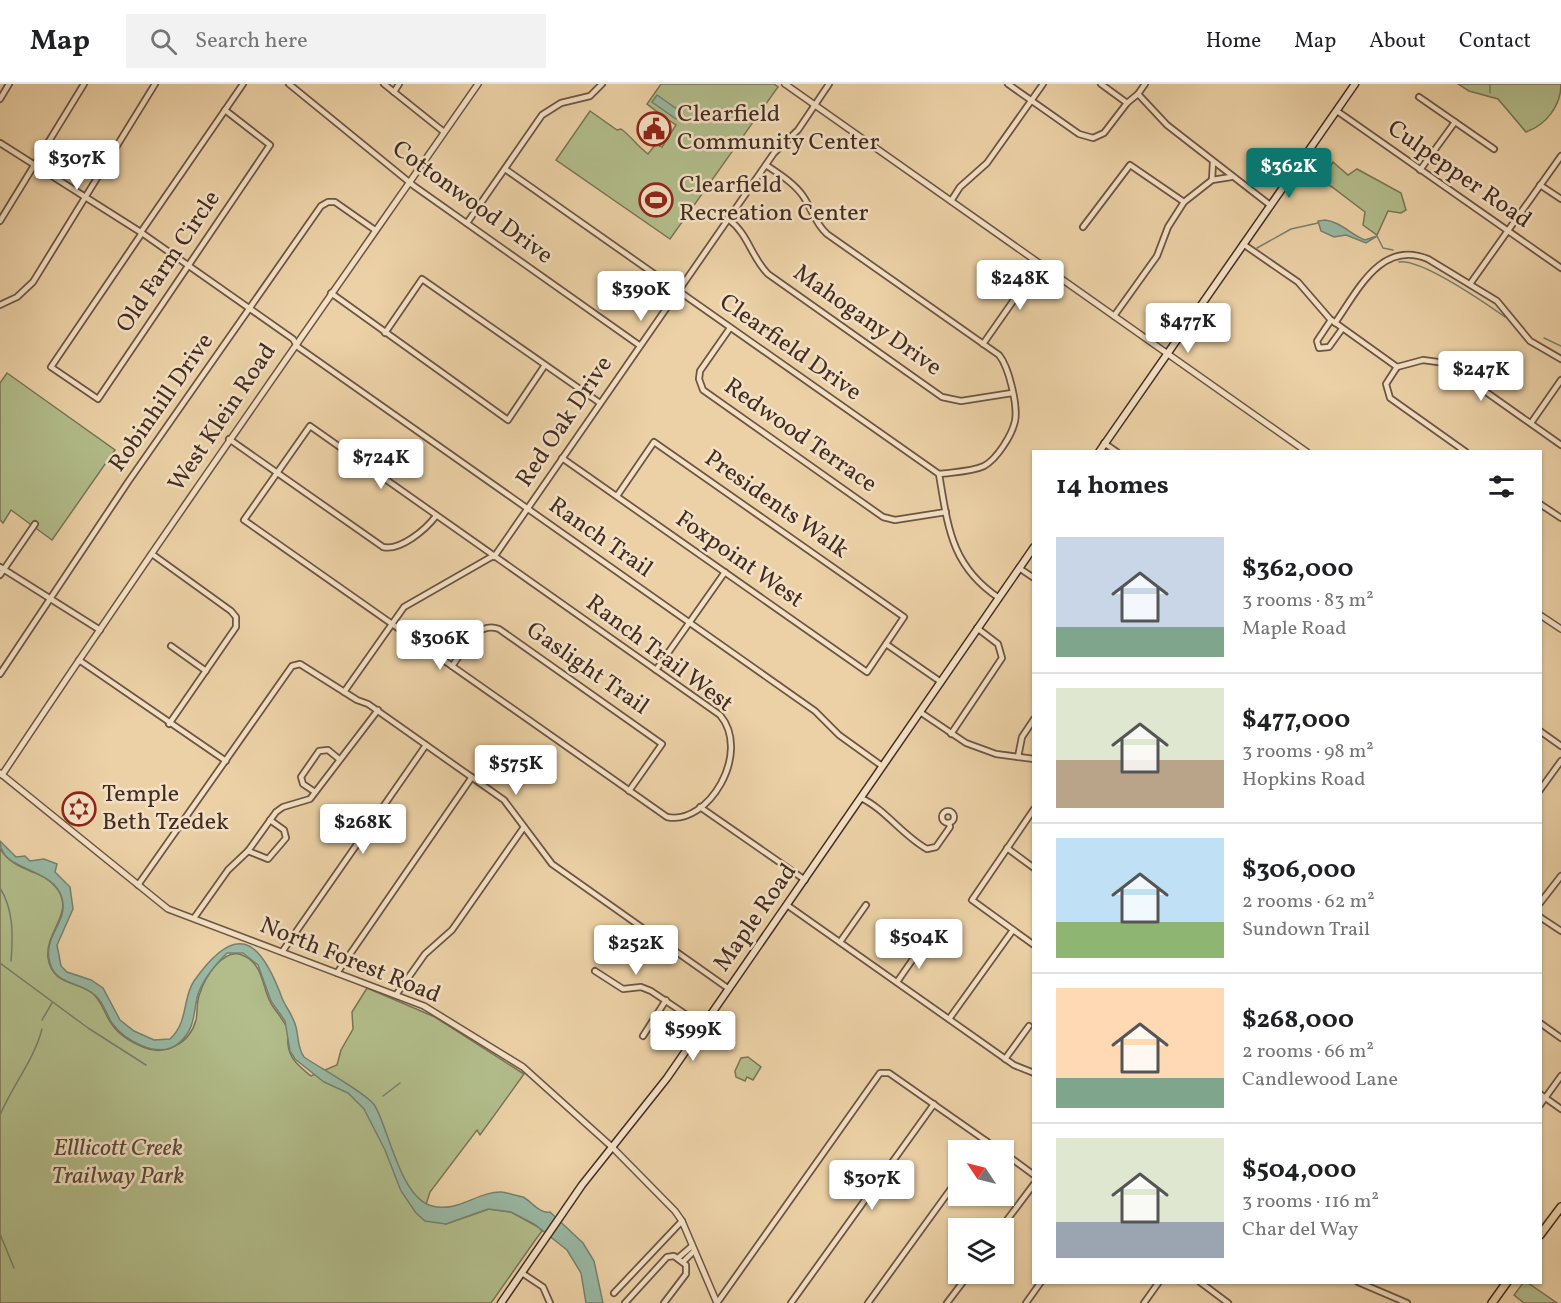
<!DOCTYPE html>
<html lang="en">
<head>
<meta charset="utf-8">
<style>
  body { margin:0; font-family:Vollkorn,serif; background:#f2f2f2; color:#202124; height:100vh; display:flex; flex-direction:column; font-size:22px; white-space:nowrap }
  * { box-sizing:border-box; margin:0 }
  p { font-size:20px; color:#757577 }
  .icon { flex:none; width:33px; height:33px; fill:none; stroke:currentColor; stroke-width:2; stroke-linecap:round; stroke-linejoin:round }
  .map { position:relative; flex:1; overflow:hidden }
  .details { position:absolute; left:1032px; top:366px; width:510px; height:834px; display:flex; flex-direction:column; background:#fff; border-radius:0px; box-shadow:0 2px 4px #0004 }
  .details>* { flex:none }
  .needle { width:39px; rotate:305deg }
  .tools { position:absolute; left:948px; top:1056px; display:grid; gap:12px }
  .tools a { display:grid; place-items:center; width:66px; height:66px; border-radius:0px; background:#fff; box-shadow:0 2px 4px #0004; font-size:30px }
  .price { position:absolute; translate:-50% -51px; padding:0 14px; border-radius:6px; background:#fff; color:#222; font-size:20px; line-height:39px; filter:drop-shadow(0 2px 3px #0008) }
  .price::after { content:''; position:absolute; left:50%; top:36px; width:18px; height:14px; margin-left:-9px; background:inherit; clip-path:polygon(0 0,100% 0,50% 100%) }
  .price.on { background:#0f766e; color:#fff }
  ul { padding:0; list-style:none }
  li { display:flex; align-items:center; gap:18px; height:150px; padding:0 24px }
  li+li { border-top:2px solid #e0e0e0 }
  li span { display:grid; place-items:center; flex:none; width:168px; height:120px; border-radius:0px; color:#555 }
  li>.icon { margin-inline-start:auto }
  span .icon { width:72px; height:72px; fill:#fffc; stroke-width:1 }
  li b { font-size:26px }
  h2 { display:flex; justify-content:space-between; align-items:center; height:72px; padding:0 24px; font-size:26px }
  header { display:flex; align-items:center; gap:36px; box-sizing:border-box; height:84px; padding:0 30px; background:#fff; border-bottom:2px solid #e0e0e0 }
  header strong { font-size:28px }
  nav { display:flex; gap:33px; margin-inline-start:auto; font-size:21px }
  .search { width:420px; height:54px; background:#f2f2f2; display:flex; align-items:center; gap:15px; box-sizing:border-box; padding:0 21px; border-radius:0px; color:#757577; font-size:22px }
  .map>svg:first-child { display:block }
  .green { fill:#b2bd8b; stroke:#7a7457; stroke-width:1.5 }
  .water { fill:#99b8a3; stroke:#778070; stroke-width:1.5 }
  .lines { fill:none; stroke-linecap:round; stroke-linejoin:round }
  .stream { stroke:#778070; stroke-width:1.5 }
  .minor-casing { stroke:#6d5544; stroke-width:8 }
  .tertiary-casing { stroke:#6d5544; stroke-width:8 }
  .secondary-casing { stroke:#432c23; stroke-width:9 }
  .primary-casing { stroke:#432c23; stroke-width:10 }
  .minor { stroke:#f3e1c5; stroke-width:4.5 }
  .tertiary { stroke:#f3e1c5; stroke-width:5 }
  .secondary { stroke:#f3e1c5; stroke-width:6 }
  .primary { stroke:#ecd1a6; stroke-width:7 }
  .labels { text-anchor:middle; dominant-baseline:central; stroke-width:5; stroke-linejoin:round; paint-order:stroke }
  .poi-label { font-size:24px; fill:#432c23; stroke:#f3e1c5; text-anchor:start }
  .street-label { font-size:24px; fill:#432c23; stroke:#f3e1c5 }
  .park-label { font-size:24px; font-style:italic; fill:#594938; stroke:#f3e1c5 }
</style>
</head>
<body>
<header>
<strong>Map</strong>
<div class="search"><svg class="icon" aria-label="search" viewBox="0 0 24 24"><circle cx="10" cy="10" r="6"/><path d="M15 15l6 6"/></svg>Search here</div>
<nav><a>Home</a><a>Map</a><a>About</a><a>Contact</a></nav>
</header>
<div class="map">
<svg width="1561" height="1219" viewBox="0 0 1561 1219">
  <rect width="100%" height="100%" fill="#ecd1a6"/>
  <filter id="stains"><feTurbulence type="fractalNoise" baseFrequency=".00333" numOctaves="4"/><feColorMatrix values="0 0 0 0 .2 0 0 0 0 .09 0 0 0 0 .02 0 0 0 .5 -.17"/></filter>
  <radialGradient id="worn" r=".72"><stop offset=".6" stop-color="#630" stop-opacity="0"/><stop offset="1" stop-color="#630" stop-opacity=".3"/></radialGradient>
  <g class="green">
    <path d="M 661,0 L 774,0 L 778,3 L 670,155 L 556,76 L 590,27 L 617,46 L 621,45 C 631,52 637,62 648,70 L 656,60 L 662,63 L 676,41 L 670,37 L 666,42 L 660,38 L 664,33 L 647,20 Z"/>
    <path d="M 1458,0 L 1561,0 C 1561,22 1546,41 1526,48 L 1498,15 L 1469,7 Z"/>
    <polygon points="1333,78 1348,91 1357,85 1401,109 1406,126 1401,129 1388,127 1377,151 1363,141 1365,128 1332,103 1321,97"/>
    <polygon points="7,289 115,366 52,456 11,426 3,439 0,436 0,299"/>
    <path d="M 0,765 C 19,792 42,783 58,806 C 74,830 45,847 48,874 C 52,900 74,897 91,908 C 101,915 104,929 111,939 C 118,950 131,958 143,963 C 165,973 190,959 196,936 C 198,927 196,918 200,909 C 205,894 223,863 242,871 C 247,873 253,877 256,882 C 265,894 264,912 274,924 C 278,930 286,939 288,947 C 289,951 287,956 288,960 C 289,975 300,983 311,992 L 337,981 L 341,966 L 353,945 L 352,928 L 367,904 L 435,933 L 524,990 L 480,1051 L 477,1046 L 430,1108 L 422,1133 L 446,1140 L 489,1125 L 511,1128 L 540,1144 L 542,1147 L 536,1155 L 491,1219 L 0,1219 Z"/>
    <polygon points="748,973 761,983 753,996 747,993 745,997 736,993 735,987 741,974"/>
    <polygon points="1523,1199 1528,1199 1557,1219 1524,1219 1514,1211"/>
  </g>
  <g class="water">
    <polygon points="657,11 681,28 676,35 652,18"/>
    <path d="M 1325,136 C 1341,138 1350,150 1365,156 L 1377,152 L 1366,159 L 1346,151 L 1334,153 L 1321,147 L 1318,137 Z"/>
    <path d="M 0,757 L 16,773 L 25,772 L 30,777 L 44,775 L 57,780 L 55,788 L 70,803 L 73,825 L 57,861 L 61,882 L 67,888 L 91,896 L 103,904 L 120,936 L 134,947 L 154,956 L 170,955 C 189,937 182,915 194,897 C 236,837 260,854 282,914 C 286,924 293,931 296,943 C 299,954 297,963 304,973 C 318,983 368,1010 375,1022 C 389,1046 401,1115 432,1122 C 458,1129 478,1107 502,1108 C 504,1108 521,1113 523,1113 C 532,1118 540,1130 550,1128 L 583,1159 L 594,1177 L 603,1219 L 586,1219 L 581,1189 L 567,1166 L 534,1140 L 511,1128 L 488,1125 L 446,1140 L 425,1137 L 416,1129 L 401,1107 L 385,1066 L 364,1025 L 348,1009 L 324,998 L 295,975 L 290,967 L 285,937 L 271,917 L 258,881 L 243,869 L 227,869 C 215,881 201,897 197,914 C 193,932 195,945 179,959 C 159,976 125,957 112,939 C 106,930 104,919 96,912 C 81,897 56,902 50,879 C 42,852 69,838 62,814 C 53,782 0,788 0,757 Z"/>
  </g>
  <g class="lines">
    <g class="stream">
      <polyline points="1490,9 1490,0"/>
      <polyline points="1377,152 1383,164 1393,166"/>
      <polyline points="1257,164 1291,145 1318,139"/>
      <path d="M 1399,178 C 1421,175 1485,219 1505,233"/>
      <polyline points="1544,254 1561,262"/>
      <path d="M 0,804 C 14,826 13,853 11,877"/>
      <polyline points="0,879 88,944 146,981"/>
      <polyline points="42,936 52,919"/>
      <polyline points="383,1012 400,999"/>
      <path d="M 0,1031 C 12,1002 34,976 42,945"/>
      <polyline points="0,1150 14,1184"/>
    </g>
    <defs>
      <g id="minor">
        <polyline points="289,0 414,102 639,261"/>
        <polyline points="384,0 444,48"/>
        <polyline points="1008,0 1079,50 1093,54 1104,49 1127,19 1138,10 1167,41 1270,121"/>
        <polyline points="1101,0 1127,19"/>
        <polyline points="394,8 399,0"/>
        <polyline points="1138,10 1145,0"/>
        <polyline points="1419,13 1494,65"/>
        <polyline points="0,15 9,0"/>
        <polyline points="1337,27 1561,184"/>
        <polyline points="0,59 142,149 293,255 298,263 815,627 839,651 882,682"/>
        <path d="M 766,81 C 779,90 794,99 803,112 C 812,125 814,138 827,150 L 999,271 C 1009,283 1018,322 1015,337 C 1012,351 997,375 984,382 C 971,388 953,388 939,390"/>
        <path d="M 505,85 L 939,390 C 948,443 951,482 999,514"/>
        <polyline points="1420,86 1455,38"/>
        <polyline points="1212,96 1213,78"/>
        <polyline points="1540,101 1561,115"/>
        <polyline points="951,117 960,103 987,79 1043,0"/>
        <path d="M 728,135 C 748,149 751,173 768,190 L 942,313 L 961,317 L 1012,309"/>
        <polyline points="0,137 84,0"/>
        <polyline points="467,139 542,31 561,19 590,12 602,0"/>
        <polyline points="1083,143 1130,81 1184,118"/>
        <polyline points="141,148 243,0"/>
        <polyline points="142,149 51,283 98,315 270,61 225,26"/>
        <polyline points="1243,160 1298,198 1330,235 1397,283"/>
        <polyline points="1470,200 1561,72"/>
        <polyline points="331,209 508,336 545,281"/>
        <polyline points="0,221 17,213 33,198 155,0"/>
        <polyline points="1114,232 1157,172 1168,143 1184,118 1212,96 1231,93"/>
        <polyline points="1331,236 1317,257 1319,264 1329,263 1342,245"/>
        <path d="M 1335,239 C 1357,208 1381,155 1428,175 L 1497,217 L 1530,257 L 1561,275"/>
        <polyline points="730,244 700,287 699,295 703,306 883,433 895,436 946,428"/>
        <polyline points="385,249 422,195 600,319"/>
        <polyline points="983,260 1039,180"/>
        <polyline points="1397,283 1423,276 1445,279 1561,361"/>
        <polyline points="1397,283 1386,300 1390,314 1466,368"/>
        <polyline points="1531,339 1561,296"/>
        <path d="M 310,342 L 720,631 C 752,669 708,742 667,733 L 244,436 Z"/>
        <path d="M 229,355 L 383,463 C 401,467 426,445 436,432"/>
        <polyline points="1104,359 1117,368"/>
        <polyline points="562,374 867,588 904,533 654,358 617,412"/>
        <polyline points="1540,420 1561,434"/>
        <polyline points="152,470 231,527 236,533 236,543 169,640"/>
        <polyline points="494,473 774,69 798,46 829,0"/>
        <polyline points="0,483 100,546"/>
        <polyline points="1019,484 1034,494"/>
        <polyline points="0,491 35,440"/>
        <polyline points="886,560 941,598"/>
        <polyline points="171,562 206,587"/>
        <polyline points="79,576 226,677"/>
        <path d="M 452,582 C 464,567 476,536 499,545 L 662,660 L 629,707"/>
        <polyline points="656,586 725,488"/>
        <polyline points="0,590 128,398 321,122 328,118 335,118 375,146"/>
        <polyline points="344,608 404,523 493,472"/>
        <polyline points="920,628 966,659 996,670 1034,675"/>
        <polyline points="1540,647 1561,662"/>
        <polyline points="951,650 1002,574 998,560 977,544"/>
        <polyline points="1018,673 1022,653 1034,635"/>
        <polyline points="1540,706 1561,677"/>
        <polyline points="315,708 303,700 301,693 319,667 328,666 339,675"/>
        <path d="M 861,714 C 885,725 902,751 927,765 L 936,763 L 950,743 L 949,739"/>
        <polyline points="700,723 805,796"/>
        <polyline points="1034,725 972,816 1034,861"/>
        <circle cx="948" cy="733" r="6"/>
        <polyline points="1007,764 1034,784"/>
        <polyline points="248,767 268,775 286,754 284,746 270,736"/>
        <polyline points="138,801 292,582 300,580 357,616 368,620 504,716 552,780 729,905"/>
        <polyline points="1540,819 1561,792"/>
        <polyline points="787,821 1014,981 1034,989"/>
        <polyline points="1540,833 1561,847"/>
        <polyline points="194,834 228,786 248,767 276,728 283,723 310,715 378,626"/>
        <polyline points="840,858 866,821"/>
        <polyline points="282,868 426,661"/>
        <polyline points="595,887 623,905 641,903 651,907 703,942"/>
        <polyline points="337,889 472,693"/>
        <polyline points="897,898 922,862"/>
        <polyline points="396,911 425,870 452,846 524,743"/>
        <polyline points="949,935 1013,846"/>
        <polyline points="1540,939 1561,954"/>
        <polyline points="643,952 666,916"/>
        <polyline points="1005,975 1029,942"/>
        <polyline points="1540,1010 1561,1025"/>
        <polyline points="1540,1021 1561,992"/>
        <polyline points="979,1066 986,1057"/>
        <polyline points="1004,1069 1034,1091"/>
        <polyline points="1001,1144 1034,1100"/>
        <polyline points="678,1174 692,1162"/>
        <polyline points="683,1178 694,1167"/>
        <polyline points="522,1189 543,1203 550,1219"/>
        <polyline points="1200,1198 1228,1219"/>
        <polyline points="1358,1198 1407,1219"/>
        <polyline points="614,1209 682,1137"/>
        <polyline points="625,1219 667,1173 674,1172 686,1181 686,1190 664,1219"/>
        <polyline points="717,1219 880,989 889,989 999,1066"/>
        <polyline points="791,1219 934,1020"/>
        <polyline points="868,1219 958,1095"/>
        <polyline points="947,1219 969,1190"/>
        <polyline points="1026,1219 1041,1198"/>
        <polyline points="1144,1219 1159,1198"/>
      </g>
      <g id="tertiary">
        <polyline points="785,0 1307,368"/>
        <polyline points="1540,531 1561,545"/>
        <polyline points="0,689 168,825 424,922 523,983 612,1063 675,1127 682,1137 717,1219"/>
        <path d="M 2,691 C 157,458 318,230 478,0"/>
      </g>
      <g id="secondary">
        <polyline points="1099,368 1355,0"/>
        <polyline points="501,1219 582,1101 667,994 1034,463"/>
      </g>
      <g id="primary">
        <polyline points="1540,1151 1561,1123"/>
        <polyline points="1492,1219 1507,1198"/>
      </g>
    </defs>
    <use href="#minor" class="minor-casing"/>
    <use href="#tertiary" class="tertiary-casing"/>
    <use href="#secondary" class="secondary-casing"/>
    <use href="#primary" class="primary-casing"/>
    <use href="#minor" class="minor"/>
    <use href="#tertiary" class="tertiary"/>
    <use href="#secondary" class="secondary"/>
    <use href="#primary" class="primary"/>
  </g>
  <defs>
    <symbol id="civic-ring" viewBox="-11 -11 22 22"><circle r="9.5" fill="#f3e1c5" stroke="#8f2418" stroke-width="1.5"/><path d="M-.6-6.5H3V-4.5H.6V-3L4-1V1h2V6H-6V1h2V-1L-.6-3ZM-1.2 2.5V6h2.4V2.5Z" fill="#8f2418"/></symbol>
    <symbol id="stadium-ring" viewBox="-11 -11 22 22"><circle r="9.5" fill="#f3e1c5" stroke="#8f2418" stroke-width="1.5"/><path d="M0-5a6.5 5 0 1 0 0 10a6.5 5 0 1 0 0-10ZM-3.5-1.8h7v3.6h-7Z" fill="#8f2418"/></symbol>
    <symbol id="synagogue-ring" viewBox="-11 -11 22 22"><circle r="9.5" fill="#f3e1c5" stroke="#8f2418" stroke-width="1.5"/><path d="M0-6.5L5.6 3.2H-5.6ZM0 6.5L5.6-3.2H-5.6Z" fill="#8f2418"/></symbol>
  </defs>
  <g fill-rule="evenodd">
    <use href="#civic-ring" x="635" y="26" width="38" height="38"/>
    <use href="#stadium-ring" x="637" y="97" width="38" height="38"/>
    <use href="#synagogue-ring" x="60" y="706" width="38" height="38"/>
  </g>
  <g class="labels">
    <g class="poi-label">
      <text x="677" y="31">Clearfield<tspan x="677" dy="28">Community Center</tspan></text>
      <text x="679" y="102">Clearfield<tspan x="679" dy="28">Recreation Center</tspan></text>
      <text x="102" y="711">Temple<tspan x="102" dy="28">Beth Tzedek</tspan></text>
    </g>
    <g class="street-label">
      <text transform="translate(1459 91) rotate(35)">Culpepper Road</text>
      <text transform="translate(472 119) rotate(36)">Cottonwood Drive</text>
      <text transform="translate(169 178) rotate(-56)">Old Farm Circle</text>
      <text transform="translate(867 237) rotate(35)">Mahogany Drive</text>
      <text transform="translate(790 264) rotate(35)">Clearfield Drive</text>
      <text transform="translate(162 319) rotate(-55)">Robinhill Drive</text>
      <text transform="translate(223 334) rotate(-56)">West Klein Road</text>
      <text transform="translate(565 338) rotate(-56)">Red Oak Drive</text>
      <text transform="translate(800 352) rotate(35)">Redwood Terrace</text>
      <text transform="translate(776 421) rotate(35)">Presidents Walk</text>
      <text transform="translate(600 454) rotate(35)">Ranch Trail</text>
      <text transform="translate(739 476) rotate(35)">Foxpoint West</text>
      <text transform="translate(659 570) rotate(37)">Ranch Trail West</text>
      <text transform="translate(587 585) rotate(35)">Gaslight Trail</text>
      <text transform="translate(756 834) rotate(-55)">Maple Road</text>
      <text transform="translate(350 877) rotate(22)">North Forest Road</text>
    </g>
    <g class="park-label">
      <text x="118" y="1065">Elllicott Creek<tspan x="118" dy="28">Trailway Park</tspan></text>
    </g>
  </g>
  <rect width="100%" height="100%" filter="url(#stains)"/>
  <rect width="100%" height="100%" fill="url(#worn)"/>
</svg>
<div class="tools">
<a><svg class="needle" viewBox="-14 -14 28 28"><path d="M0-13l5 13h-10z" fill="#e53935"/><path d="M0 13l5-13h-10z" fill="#757577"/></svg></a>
<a><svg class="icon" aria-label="layers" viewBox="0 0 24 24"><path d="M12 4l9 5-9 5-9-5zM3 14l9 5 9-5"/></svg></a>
</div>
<b class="price" style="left:77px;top:107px">$307K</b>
<b class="price on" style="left:1289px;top:115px">$362K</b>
<b class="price" style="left:1020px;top:227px">$248K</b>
<b class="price" style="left:641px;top:238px">$390K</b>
<b class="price" style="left:1188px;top:270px">$477K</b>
<b class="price" style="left:1481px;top:318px">$247K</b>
<b class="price" style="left:381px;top:406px">$724K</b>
<b class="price" style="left:440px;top:587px">$306K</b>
<b class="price" style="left:516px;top:712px">$575K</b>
<b class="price" style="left:363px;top:771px">$268K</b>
<b class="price" style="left:919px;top:886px">$504K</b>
<b class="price" style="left:636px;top:892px">$252K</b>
<b class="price" style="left:693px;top:978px">$599K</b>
<b class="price" style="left:872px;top:1127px">$307K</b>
<section class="details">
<h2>14 homes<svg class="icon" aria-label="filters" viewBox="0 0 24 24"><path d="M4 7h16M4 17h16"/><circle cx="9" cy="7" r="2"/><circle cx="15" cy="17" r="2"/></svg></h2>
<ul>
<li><span style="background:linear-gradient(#c9d6e8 75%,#7fa58c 0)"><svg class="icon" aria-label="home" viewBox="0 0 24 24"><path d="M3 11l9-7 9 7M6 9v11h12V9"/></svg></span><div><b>$362,000</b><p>3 rooms · 83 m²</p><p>Maple Road</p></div></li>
<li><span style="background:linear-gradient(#dfe7d0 60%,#b9a48a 0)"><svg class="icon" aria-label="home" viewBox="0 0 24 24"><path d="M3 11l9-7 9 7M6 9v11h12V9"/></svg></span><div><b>$477,000</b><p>3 rooms · 98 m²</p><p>Hopkins Road</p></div></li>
<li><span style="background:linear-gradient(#bfe0f5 70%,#8fb573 0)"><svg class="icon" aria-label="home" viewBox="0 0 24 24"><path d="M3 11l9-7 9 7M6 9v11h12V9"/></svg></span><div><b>$306,000</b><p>2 rooms · 62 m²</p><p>Sundown Trail</p></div></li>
<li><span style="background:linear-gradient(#ffd9b3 75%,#7fa58c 0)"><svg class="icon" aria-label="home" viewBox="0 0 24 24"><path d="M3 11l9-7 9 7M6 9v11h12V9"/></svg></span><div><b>$268,000</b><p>2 rooms · 66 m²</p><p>Candlewood Lane</p></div></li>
<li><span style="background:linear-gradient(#dfe7d0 70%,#9aa5b1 0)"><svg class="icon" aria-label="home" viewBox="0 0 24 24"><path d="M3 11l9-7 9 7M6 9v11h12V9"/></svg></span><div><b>$504,000</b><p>3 rooms · 116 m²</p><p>Char del Way</p></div></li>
</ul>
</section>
</div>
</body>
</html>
